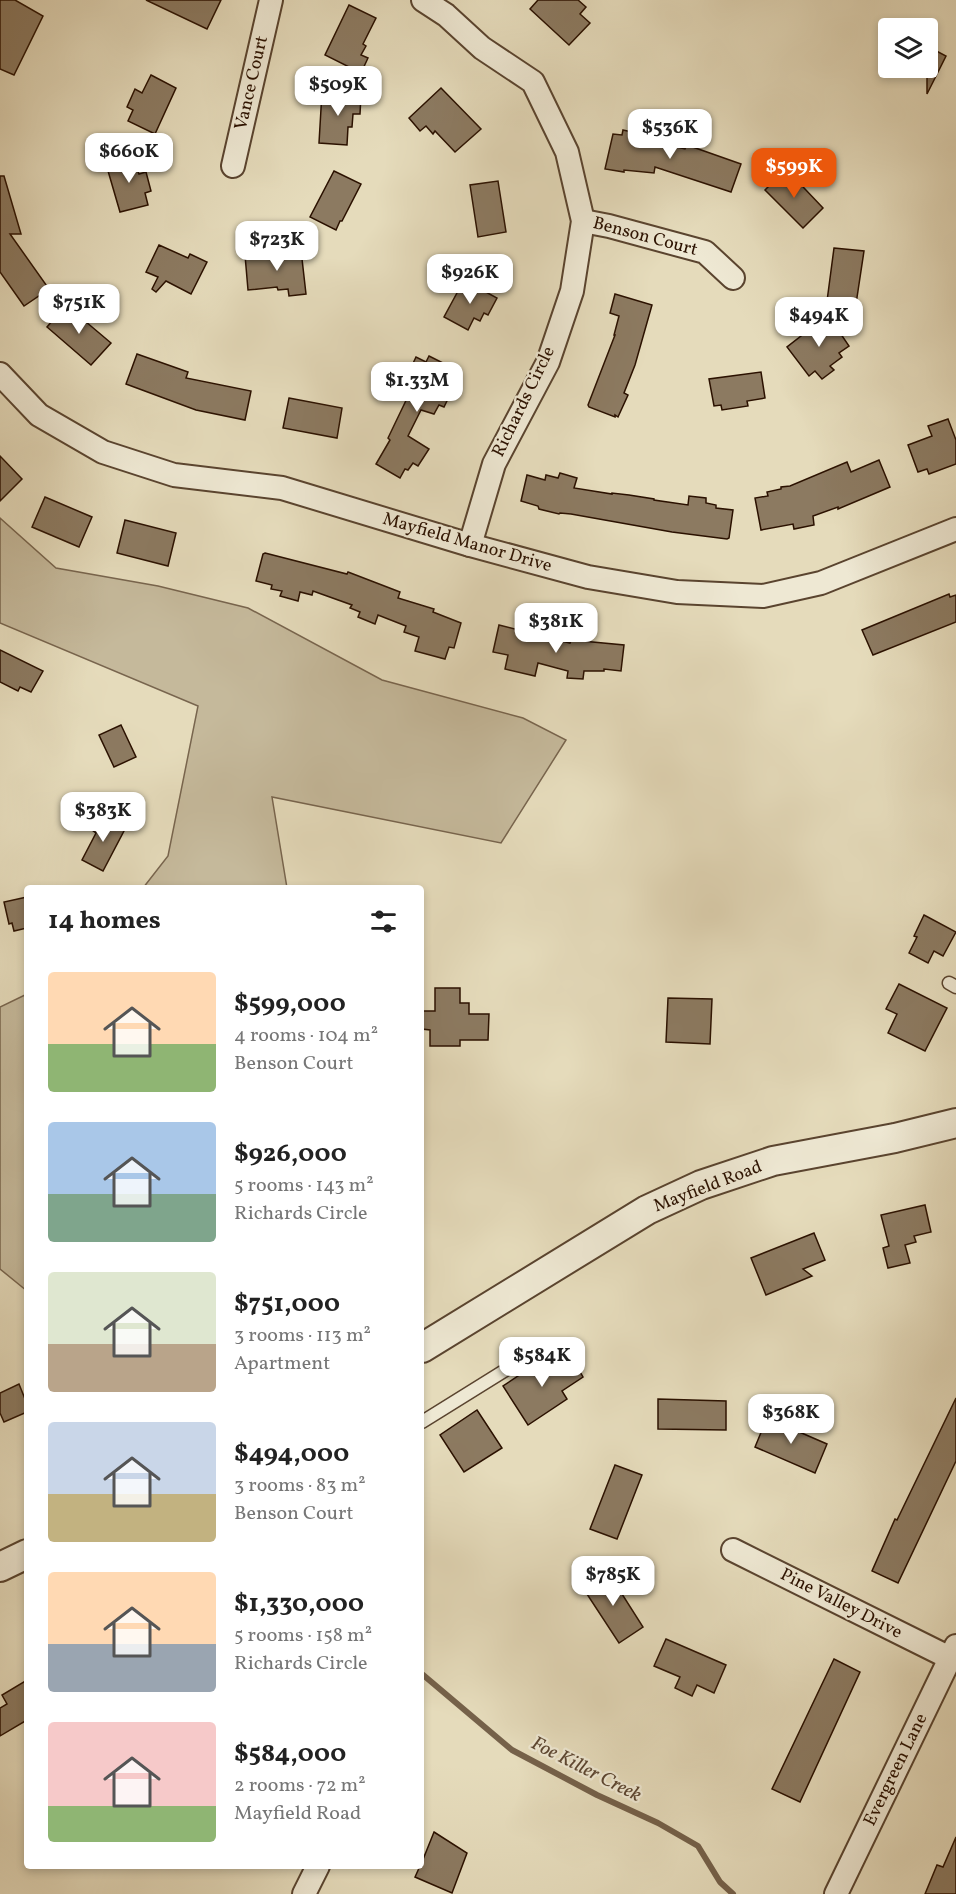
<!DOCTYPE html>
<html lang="en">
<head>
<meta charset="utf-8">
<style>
  body { margin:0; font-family:Vollkorn,serif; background:#f6f6f6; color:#222; height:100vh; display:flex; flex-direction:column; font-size:22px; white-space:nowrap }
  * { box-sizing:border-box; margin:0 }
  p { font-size:20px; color:#767676 }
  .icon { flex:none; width:33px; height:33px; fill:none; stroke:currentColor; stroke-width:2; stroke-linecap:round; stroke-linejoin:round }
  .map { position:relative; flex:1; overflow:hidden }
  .details { position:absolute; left:24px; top:885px; width:400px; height:984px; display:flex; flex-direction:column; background:#fff; border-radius:6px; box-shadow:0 3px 9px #0003 }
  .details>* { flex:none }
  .buttons { position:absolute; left:878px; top:18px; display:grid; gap:12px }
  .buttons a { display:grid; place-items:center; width:60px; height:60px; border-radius:6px; background:#fff; box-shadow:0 3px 9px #0003; font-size:30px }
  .price { position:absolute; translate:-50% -51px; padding:0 14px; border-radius:12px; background:#fff; color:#222; font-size:20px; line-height:39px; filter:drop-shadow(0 2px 3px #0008) }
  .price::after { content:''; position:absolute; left:50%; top:36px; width:18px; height:14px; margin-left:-9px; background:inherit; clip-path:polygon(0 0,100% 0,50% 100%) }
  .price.current { background:#ea580c; color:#fff }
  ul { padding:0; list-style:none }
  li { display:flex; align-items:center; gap:18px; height:150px; padding:0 24px }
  li span { display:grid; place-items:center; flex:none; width:168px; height:120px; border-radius:6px; color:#555 }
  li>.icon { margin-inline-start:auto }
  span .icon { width:72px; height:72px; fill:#fffc; stroke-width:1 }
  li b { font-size:26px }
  h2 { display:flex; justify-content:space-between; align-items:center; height:72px; padding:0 24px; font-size:26px }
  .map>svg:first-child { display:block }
  .green { fill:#c5b99b; stroke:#78654e; stroke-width:1.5 }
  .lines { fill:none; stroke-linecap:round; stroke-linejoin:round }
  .stream { stroke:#75614a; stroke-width:6 }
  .building { fill:#8c7a61; stroke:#2b1100; stroke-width:1.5 }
  .service-casing { stroke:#5a442f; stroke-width:15 }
  .minor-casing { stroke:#5a442f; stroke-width:26 }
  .tertiary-casing { stroke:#5a442f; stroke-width:32 }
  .service { stroke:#eee8d3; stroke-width:12 }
  .minor { stroke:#eee8d3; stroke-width:22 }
  .tertiary { stroke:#eee8d3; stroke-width:28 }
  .labels { text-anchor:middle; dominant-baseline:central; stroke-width:4.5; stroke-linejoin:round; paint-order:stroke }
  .street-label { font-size:18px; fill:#2b1100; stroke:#eee8d3 }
  .water-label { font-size:20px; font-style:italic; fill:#5c4631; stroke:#eee8d3 }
</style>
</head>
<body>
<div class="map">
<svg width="956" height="1894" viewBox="0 0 956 1894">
  <rect width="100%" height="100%" fill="#e5dbbb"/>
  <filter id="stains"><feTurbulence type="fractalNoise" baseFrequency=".00333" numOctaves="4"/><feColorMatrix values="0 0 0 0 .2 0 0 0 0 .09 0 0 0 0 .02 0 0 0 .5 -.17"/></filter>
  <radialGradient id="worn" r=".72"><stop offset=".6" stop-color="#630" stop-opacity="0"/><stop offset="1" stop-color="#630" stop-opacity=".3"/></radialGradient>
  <g class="green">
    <polygon points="0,518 56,568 158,586 248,608 382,680 523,718 566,740 501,843 272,797 287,888 143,888 168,856 198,706 0,623"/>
    <polygon points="27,994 27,1291 0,1269 0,1007"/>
  </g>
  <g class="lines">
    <polyline class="stream" points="422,1674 512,1750 597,1795 658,1823 698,1846 720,1882 733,1894"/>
  </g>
  <g class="building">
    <polygon points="0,0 15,0 43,16 14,75 0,69"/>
    <polygon points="146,0 221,0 207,29"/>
    <polygon points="538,0 578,0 586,7 580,14 590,23 569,45 530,9"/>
    <polygon points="349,5 376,18 363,44 366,46 361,55 368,58 361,73 325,55"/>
    <polygon points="927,46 946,56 927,94"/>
    <polygon points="151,75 176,88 155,134 128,121 133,110 127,107 135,89 142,93"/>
    <polygon points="441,88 481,129 455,152 435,131 433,134 426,126 420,131 409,118"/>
    <polygon points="322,92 361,95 360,114 353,114 352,127 348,127 347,145 319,143"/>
    <polygon points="623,130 650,136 649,141 685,149 687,145 741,164 731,192 655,167 654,173 624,170 624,172 605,169 613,134 622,135"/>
    <polygon points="132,157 139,174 146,172 151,191 145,193 148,205 120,212 106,164"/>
    <polygon points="786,169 823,208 803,228 765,190"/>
    <polygon points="334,171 361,184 342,221 340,221 336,230 310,217"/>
    <polygon points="0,176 4,176 21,234 10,234 49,289 24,306 0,272"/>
    <polygon points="498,181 506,232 478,237 470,185"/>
    <polygon points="159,245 188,258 190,254 207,262 191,294 166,281 156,292 152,289 158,277 146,272"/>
    <polygon points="834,248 864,251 856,304 827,301"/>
    <polygon points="301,250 306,294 289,296 288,289 278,290 277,287 248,290 245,255"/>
    <polygon points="464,280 497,298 488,315 484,313 480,321 474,318 468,330 444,317"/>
    <polygon points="615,294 652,305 635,365 624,393 628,395 618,417 615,415 615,417 589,407 588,405 615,335 614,335 619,316 610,313"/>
    <polygon points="66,305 111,343 91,365 47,327"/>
    <polygon points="828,315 849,346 839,353 842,357 830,366 834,370 822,379 815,371 809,376 787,347"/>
    <polygon points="137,354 188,372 186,378 251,391 245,420 196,410 126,384"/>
    <polygon points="429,356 461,372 444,407 439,405 434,414 421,410 408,436 429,449 418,466 413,463 408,470 405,469 400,478 376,464 390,440 388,438 411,390 407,388 413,374 409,372 416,357 426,362"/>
    <polygon points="761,372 765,398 747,401 748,406 722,410 721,405 714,406 709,379"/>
    <polygon points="289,398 342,408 337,438 283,428"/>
    <polygon points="948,419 956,440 956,464 929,474 927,469 918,472 908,445 932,436 928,426"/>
    <polygon points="0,456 22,479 0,501"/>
    <polygon points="879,460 890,487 838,509 838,507 813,516 814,525 794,529 793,524 761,530 755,498 768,496 767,492 781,489 781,487 790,486 847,462 851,472"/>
    <polygon points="560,473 577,478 574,488 612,494 612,493 629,495 654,499 654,500 688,505 689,496 706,498 706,503 716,505 716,508 733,510 729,538 727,539 672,532 571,514 560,513 559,514 539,509 538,506 521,501 527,475 545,480 546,475 558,478"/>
    <polygon points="45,497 92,517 79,547 32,527"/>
    <polygon points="125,520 176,533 168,566 117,553"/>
    <polygon points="265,553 347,574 348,572 400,592 398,598 434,609 433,612 461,623 454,648 449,647 445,659 415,651 419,637 404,632 406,626 378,615 375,624 358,617 360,612 350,608 352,605 313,591 312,595 300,592 298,601 280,596 282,591 271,589 272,585 256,581 263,554"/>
    <polygon points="949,594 950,597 956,595 956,622 873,655 862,630"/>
    <polygon points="499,625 570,643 571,641 582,641 624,645 621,671 604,669 604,671 584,671 583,679 567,678 568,671 538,663 535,676 505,669 508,655 493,652"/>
    <polygon points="0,650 43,671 31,692 20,687 18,691 0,682"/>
    <polygon points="121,725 136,757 114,767 99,735"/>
    <polygon points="100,815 125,829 103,871 82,860 96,833 92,830"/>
    <polygon points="27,897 27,928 14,931 12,923 9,924 4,902"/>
    <polygon points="924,915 956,932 943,956 934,951 928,963 909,953 917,937 914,936"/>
    <polygon points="899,984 947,1008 925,1051 888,1033 897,1014 886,1009"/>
    <polygon points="435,988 460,988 460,1003 469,1003 469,1014 489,1014 488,1040 460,1040 460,1046 430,1046 430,1030 422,1029 422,1011 435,1011"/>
    <polygon points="668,998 712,999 710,1044 666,1042"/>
    <polygon points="925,1205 931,1232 914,1236 916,1242 905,1245 910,1263 888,1268 883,1248 889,1246 881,1215"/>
    <polygon points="814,1233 825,1260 803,1269 812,1276 766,1295 751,1258"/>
    <polygon points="571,1356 583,1377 562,1391 567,1399 528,1425 503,1386 542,1360 549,1370"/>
    <polygon points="19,1384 27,1404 27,1412 4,1422 0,1413 0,1393"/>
    <polygon points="956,1398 956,1461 898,1583 872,1571 895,1519 897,1520"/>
    <polygon points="658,1399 726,1401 726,1430 658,1429"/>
    <polygon points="477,1410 502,1448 464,1472 440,1435"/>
    <polygon points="767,1418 827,1444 815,1473 755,1447"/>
    <polygon points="615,1465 642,1475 617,1539 590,1529"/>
    <polygon points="608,1572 643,1627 619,1643 583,1588"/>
    <polygon points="666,1639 726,1665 714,1693 697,1685 692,1696 675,1688 680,1677 654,1666"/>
    <polygon points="834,1659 860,1672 800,1802 772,1789"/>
    <polygon points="27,1680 27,1720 0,1736 0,1708 7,1704 2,1695"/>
    <polygon points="434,1832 467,1853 452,1893 415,1877 420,1866 422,1866 422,1862"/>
    <polygon points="956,1837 956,1894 925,1894 937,1865 943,1867"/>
  </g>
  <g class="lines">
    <defs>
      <g id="service">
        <polyline points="949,983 956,987"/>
        <polyline points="422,1422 512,1366"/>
      </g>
      <g id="minor">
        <polyline points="423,0 446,15 482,48 533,82 567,152 583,221 572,291 548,362 494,464 470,545"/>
        <polyline points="233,166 271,0"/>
        <polyline points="583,221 609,226 705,252 733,278"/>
        <polyline points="0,374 39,415 103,452 174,475 282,488 470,545 588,577 677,592 763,596 821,583 956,529"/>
        <polyline points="733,1550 950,1658"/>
        <polyline points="304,1894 318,1866"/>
        <polyline points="836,1894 956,1646"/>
      </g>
      <g id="tertiary">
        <polyline points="422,1348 647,1210 701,1185 773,1161 895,1138 956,1123"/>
        <polyline points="0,1567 27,1554"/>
      </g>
    </defs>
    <use href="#service" class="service-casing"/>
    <use href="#minor" class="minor-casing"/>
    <use href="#tertiary" class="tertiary-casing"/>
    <use href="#service" class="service"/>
    <use href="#minor" class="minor"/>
    <use href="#tertiary" class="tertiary"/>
  </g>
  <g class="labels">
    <g class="street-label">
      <text transform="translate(252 83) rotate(-77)">Vance Court</text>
      <text transform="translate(645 237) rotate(15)">Benson Court</text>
      <text transform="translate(524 402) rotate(-64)">Richards Circle</text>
      <text transform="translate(467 543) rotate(16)">Mayfield Manor Drive</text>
      <text transform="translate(708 1187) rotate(-21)">Mayfield Road</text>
      <text transform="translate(841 1604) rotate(27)">Pine Valley Drive</text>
      <text transform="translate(896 1770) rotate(-64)">Evergreen Lane</text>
    </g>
    <g class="water-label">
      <text transform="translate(586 1770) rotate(27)">Foe Killer Creek</text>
    </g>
  </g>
  <rect width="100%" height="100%" filter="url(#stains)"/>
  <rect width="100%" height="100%" fill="url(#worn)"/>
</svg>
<div class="buttons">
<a><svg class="icon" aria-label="layers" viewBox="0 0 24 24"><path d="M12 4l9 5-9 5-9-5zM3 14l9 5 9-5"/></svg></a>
</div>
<b class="price" style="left:338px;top:117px">$509K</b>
<b class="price" style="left:670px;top:160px">$536K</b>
<b class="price" style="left:129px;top:184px">$660K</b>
<b class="price current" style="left:794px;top:199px">$599K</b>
<b class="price" style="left:277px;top:272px">$723K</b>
<b class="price" style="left:470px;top:305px">$926K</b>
<b class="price" style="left:79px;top:335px">$751K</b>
<b class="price" style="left:819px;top:348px">$494K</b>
<b class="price" style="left:417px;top:413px">$1.33M</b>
<b class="price" style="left:556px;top:654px">$381K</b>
<b class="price" style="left:103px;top:843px">$383K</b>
<b class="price" style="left:542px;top:1388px">$584K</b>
<b class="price" style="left:791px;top:1445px">$368K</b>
<b class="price" style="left:613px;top:1607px">$785K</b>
<section class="details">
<h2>14 homes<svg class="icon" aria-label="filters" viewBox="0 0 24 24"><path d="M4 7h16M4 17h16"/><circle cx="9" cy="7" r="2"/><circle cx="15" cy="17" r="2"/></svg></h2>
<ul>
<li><span style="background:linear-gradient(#ffd9b3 60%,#8fb573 0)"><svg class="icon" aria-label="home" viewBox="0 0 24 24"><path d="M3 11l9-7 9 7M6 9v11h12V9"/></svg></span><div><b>$599,000</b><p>4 rooms · 104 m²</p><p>Benson Court</p></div></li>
<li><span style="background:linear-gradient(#a9c7e8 60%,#7fa58c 0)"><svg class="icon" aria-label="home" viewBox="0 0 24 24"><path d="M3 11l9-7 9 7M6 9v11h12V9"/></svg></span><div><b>$926,000</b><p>5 rooms · 143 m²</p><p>Richards Circle</p></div></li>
<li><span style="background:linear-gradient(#dfe7d0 60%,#b9a48a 0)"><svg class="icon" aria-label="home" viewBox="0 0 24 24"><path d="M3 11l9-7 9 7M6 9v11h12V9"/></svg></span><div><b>$751,000</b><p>3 rooms · 113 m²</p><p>Apartment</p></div></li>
<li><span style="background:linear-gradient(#c9d6e8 60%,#c2b280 0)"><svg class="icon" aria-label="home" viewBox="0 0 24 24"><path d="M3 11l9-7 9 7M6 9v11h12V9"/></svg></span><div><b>$494,000</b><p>3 rooms · 83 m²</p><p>Benson Court</p></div></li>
<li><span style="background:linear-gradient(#ffd9b3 60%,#9aa5b1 0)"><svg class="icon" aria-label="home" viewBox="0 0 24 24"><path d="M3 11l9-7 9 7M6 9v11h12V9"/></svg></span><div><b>$1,330,000</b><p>5 rooms · 158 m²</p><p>Richards Circle</p></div></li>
<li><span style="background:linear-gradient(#f6c9c9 70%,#8fb573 0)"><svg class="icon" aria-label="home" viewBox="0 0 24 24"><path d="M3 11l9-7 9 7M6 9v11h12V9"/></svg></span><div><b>$584,000</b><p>2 rooms · 72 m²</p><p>Mayfield Road</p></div></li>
</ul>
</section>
</div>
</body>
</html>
